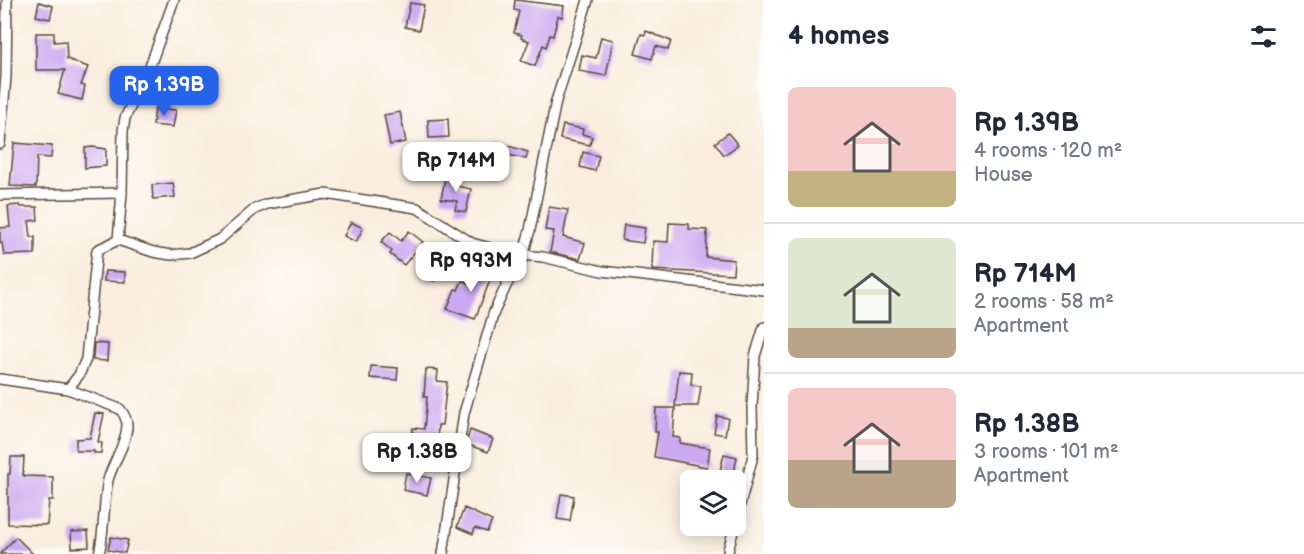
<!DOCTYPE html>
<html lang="en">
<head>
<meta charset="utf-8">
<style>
  body { margin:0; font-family:"Balsamiq Sans",sans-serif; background:#f2f2f3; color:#1f2937; height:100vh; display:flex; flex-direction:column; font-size:22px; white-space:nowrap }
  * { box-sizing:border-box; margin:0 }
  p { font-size:20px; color:#747a83 }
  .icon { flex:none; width:33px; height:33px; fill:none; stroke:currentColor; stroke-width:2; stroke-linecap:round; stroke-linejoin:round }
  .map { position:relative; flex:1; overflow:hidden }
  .drawer { display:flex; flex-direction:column; background:#fff; width:540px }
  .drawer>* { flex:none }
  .fabs { position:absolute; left:680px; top:470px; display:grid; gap:12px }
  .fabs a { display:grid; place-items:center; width:66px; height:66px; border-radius:9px; background:#fff; box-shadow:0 3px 15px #0003; font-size:30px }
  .price { position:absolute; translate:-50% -51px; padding:0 14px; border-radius:12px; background:#fff; color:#222; font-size:20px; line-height:39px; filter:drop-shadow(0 2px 3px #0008) }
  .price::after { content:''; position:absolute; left:50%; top:36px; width:18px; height:14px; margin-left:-9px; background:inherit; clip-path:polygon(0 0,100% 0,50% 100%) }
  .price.selected { background:#2563eb; color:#fff }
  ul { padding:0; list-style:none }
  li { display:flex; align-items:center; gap:18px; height:150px; padding:0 24px }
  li+li { border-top:2px solid #e0e1e3 }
  li span { display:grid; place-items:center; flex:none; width:168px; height:120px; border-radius:9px; color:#555 }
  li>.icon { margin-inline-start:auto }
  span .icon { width:72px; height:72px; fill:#fffc; stroke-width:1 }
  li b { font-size:26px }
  h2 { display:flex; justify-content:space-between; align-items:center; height:72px; padding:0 24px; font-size:26px }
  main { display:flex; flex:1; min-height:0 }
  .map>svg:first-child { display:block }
  .building { fill:#cca9f1 }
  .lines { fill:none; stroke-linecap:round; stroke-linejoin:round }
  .minor-casing { stroke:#58473b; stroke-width:12 }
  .minor { stroke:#fff; stroke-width:9 }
</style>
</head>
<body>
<main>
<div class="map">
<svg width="764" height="554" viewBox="0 0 764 554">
  <rect width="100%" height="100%" fill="#fdfcf7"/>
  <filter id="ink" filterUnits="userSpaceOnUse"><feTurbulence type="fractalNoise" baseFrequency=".0167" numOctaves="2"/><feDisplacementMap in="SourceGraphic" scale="12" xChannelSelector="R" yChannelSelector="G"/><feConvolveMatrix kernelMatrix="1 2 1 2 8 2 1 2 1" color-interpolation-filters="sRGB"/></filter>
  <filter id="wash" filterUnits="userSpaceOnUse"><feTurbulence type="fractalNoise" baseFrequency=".008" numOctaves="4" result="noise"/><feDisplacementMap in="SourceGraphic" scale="24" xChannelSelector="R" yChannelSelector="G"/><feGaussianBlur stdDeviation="1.35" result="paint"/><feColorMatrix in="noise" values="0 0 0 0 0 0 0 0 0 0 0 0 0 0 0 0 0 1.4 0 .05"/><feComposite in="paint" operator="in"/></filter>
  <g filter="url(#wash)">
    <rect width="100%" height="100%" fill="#f9eede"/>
    <g id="blocks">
      <g class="building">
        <polygon points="515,0 564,6 562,17 558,16 553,36 550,35 546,47 543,45 535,66 521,61 529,41 521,38 522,35 514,33 519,11 514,10"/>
        <polygon points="39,2 53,6 50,19 36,16"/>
        <polygon points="410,3 424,5 419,30 405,27"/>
        <polygon points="646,31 671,41 668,50 656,46 652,59 635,54 641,34 645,35"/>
        <polygon points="36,33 54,33 54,42 66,41 67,59 88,67 81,85 85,86 82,100 58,94 65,70 36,70"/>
        <polygon points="601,37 613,40 606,76 579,71 582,55 596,58"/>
        <polygon points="208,80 209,93 193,94 192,82"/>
        <polygon points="155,108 176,110 173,127 153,125"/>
        <polygon points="400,112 406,142 390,145 384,115"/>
        <polygon points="448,119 449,137 429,138 428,120"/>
        <polygon points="563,125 583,129 582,134 592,137 590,145 560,139"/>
        <polygon points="728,133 738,145 724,155 715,143"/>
        <polygon points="496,142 528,152 526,159 495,152"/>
        <polygon points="14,143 52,146 51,158 37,157 36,187 10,186"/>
        <polygon points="454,145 466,146 466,151 482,150 482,162 453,161"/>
        <polygon points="93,147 106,149 106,166 85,168 85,148"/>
        <polygon points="583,152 599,156 595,171 580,167"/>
        <polygon points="446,173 459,176 457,186 471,189 466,212 455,210 457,201 441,199"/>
        <polygon points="173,183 175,197 153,199 152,185"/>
        <polygon points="20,205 21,207 37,207 38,220 29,221 31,237 35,237 35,254 4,255 2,243 0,243 0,228 10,227 8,206"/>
        <polygon points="549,207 568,210 563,237 585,243 580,259 550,252 554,231 545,230"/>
        <polygon points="351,222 363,228 356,242 344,236"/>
        <polygon points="669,223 689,224 689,229 707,230 706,257 734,260 733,274 652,270 653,241 668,242"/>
        <polygon points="624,225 645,228 643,243 622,240"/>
        <polygon points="409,231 423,242 404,265 390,254 392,251 381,242 390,232 401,241"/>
        <polygon points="445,252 453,261 434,281 425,272"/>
        <polygon points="475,264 494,270 475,319 447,309 455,289 458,290 462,281 469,283"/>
        <polygon points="105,271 125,272 125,282 104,281"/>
        <polygon points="94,343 108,344 107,361 93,360"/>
        <polygon points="371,366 398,368 397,380 370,378"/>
        <polygon points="426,369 438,370 437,381 447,382 442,425 438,425 437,443 434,443 433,465 402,463 403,444 412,444 413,428 424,429 427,397 424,397"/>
        <polygon points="679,371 692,372 691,385 701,386 698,406 675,406"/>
        <polygon points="656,408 675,408 673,437 680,438 680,443 710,448 707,467 654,457 658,432 655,432"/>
        <polygon points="95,413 104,414 98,442 102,443 101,453 94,453 94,451 76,451 76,439 90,438"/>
        <polygon points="717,416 728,418 725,435 714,433"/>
        <polygon points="470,430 493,439 488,452 466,444"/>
        <polygon points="724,454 737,457 734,473 720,471"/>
        <polygon points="11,457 24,457 23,475 25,476 53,477 53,500 49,500 47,525 8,524 8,474 10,474"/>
        <polygon points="406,473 431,478 427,495 403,490"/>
        <polygon points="561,494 574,496 570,521 557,519"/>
        <polygon points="464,508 492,521 487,532 475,528 473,534 457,527"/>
        <polygon points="88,531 89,547 72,548 71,532"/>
        <polygon points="16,537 33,554 0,554"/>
        <polygon points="111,537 128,540 125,553 108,550"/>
      </g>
    </g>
  </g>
  <g filter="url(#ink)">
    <use href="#blocks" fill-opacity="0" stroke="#58473b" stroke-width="1.5"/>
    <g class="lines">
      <defs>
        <g id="minor">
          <polyline points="0,144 6,77 7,0"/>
          <polyline points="0,195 122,193"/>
          <polyline points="118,240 153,252 171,255 190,253 220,239 255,209 267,204 325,194 417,208 472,243 511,254 543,257 602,271 764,290"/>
          <polyline points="0,379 68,389 79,375 86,359 97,250 118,240 122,193 123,131 125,118 150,66 174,0"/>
          <path d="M 68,389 L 120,409 C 125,415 127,419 127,426 C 126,445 113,462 108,480 C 103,504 105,529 99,554"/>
          <polyline points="735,523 753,456 752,407 755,356 764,327"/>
          <polyline points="443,554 464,413 494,312 507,284 522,259 530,230 556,101 588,0"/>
          <polyline points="729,554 728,550 735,525"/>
        </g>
      </defs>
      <use href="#minor" class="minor-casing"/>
      <use href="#minor" class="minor"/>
    </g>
  </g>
</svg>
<div class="fabs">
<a><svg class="icon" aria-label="layers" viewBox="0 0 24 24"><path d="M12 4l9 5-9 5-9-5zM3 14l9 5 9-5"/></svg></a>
</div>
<b class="price selected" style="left:164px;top:117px">Rp 1.39B</b>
<b class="price" style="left:456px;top:193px">Rp 714M</b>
<b class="price" style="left:471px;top:293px">Rp 993M</b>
<b class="price" style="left:417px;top:484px">Rp 1.38B</b>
</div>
<section class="drawer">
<h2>4 homes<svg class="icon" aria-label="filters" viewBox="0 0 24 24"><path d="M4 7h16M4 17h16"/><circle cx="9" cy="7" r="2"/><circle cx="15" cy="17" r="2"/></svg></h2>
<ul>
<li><span style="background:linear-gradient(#f6c9c9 70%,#c2b280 0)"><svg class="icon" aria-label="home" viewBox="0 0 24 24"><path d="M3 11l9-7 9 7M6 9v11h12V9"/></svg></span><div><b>Rp 1.39B</b><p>4 rooms · 120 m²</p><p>House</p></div></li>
<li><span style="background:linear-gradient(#dfe7d0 75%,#b9a48a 0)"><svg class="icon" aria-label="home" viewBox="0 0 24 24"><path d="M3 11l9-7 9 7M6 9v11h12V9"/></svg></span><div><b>Rp 714M</b><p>2 rooms · 58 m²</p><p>Apartment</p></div></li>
<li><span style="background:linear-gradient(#f6c9c9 60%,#b9a48a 0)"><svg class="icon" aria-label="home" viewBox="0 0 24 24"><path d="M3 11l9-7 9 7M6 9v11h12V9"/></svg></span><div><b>Rp 1.38B</b><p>3 rooms · 101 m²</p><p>Apartment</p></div></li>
</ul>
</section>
</main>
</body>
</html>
